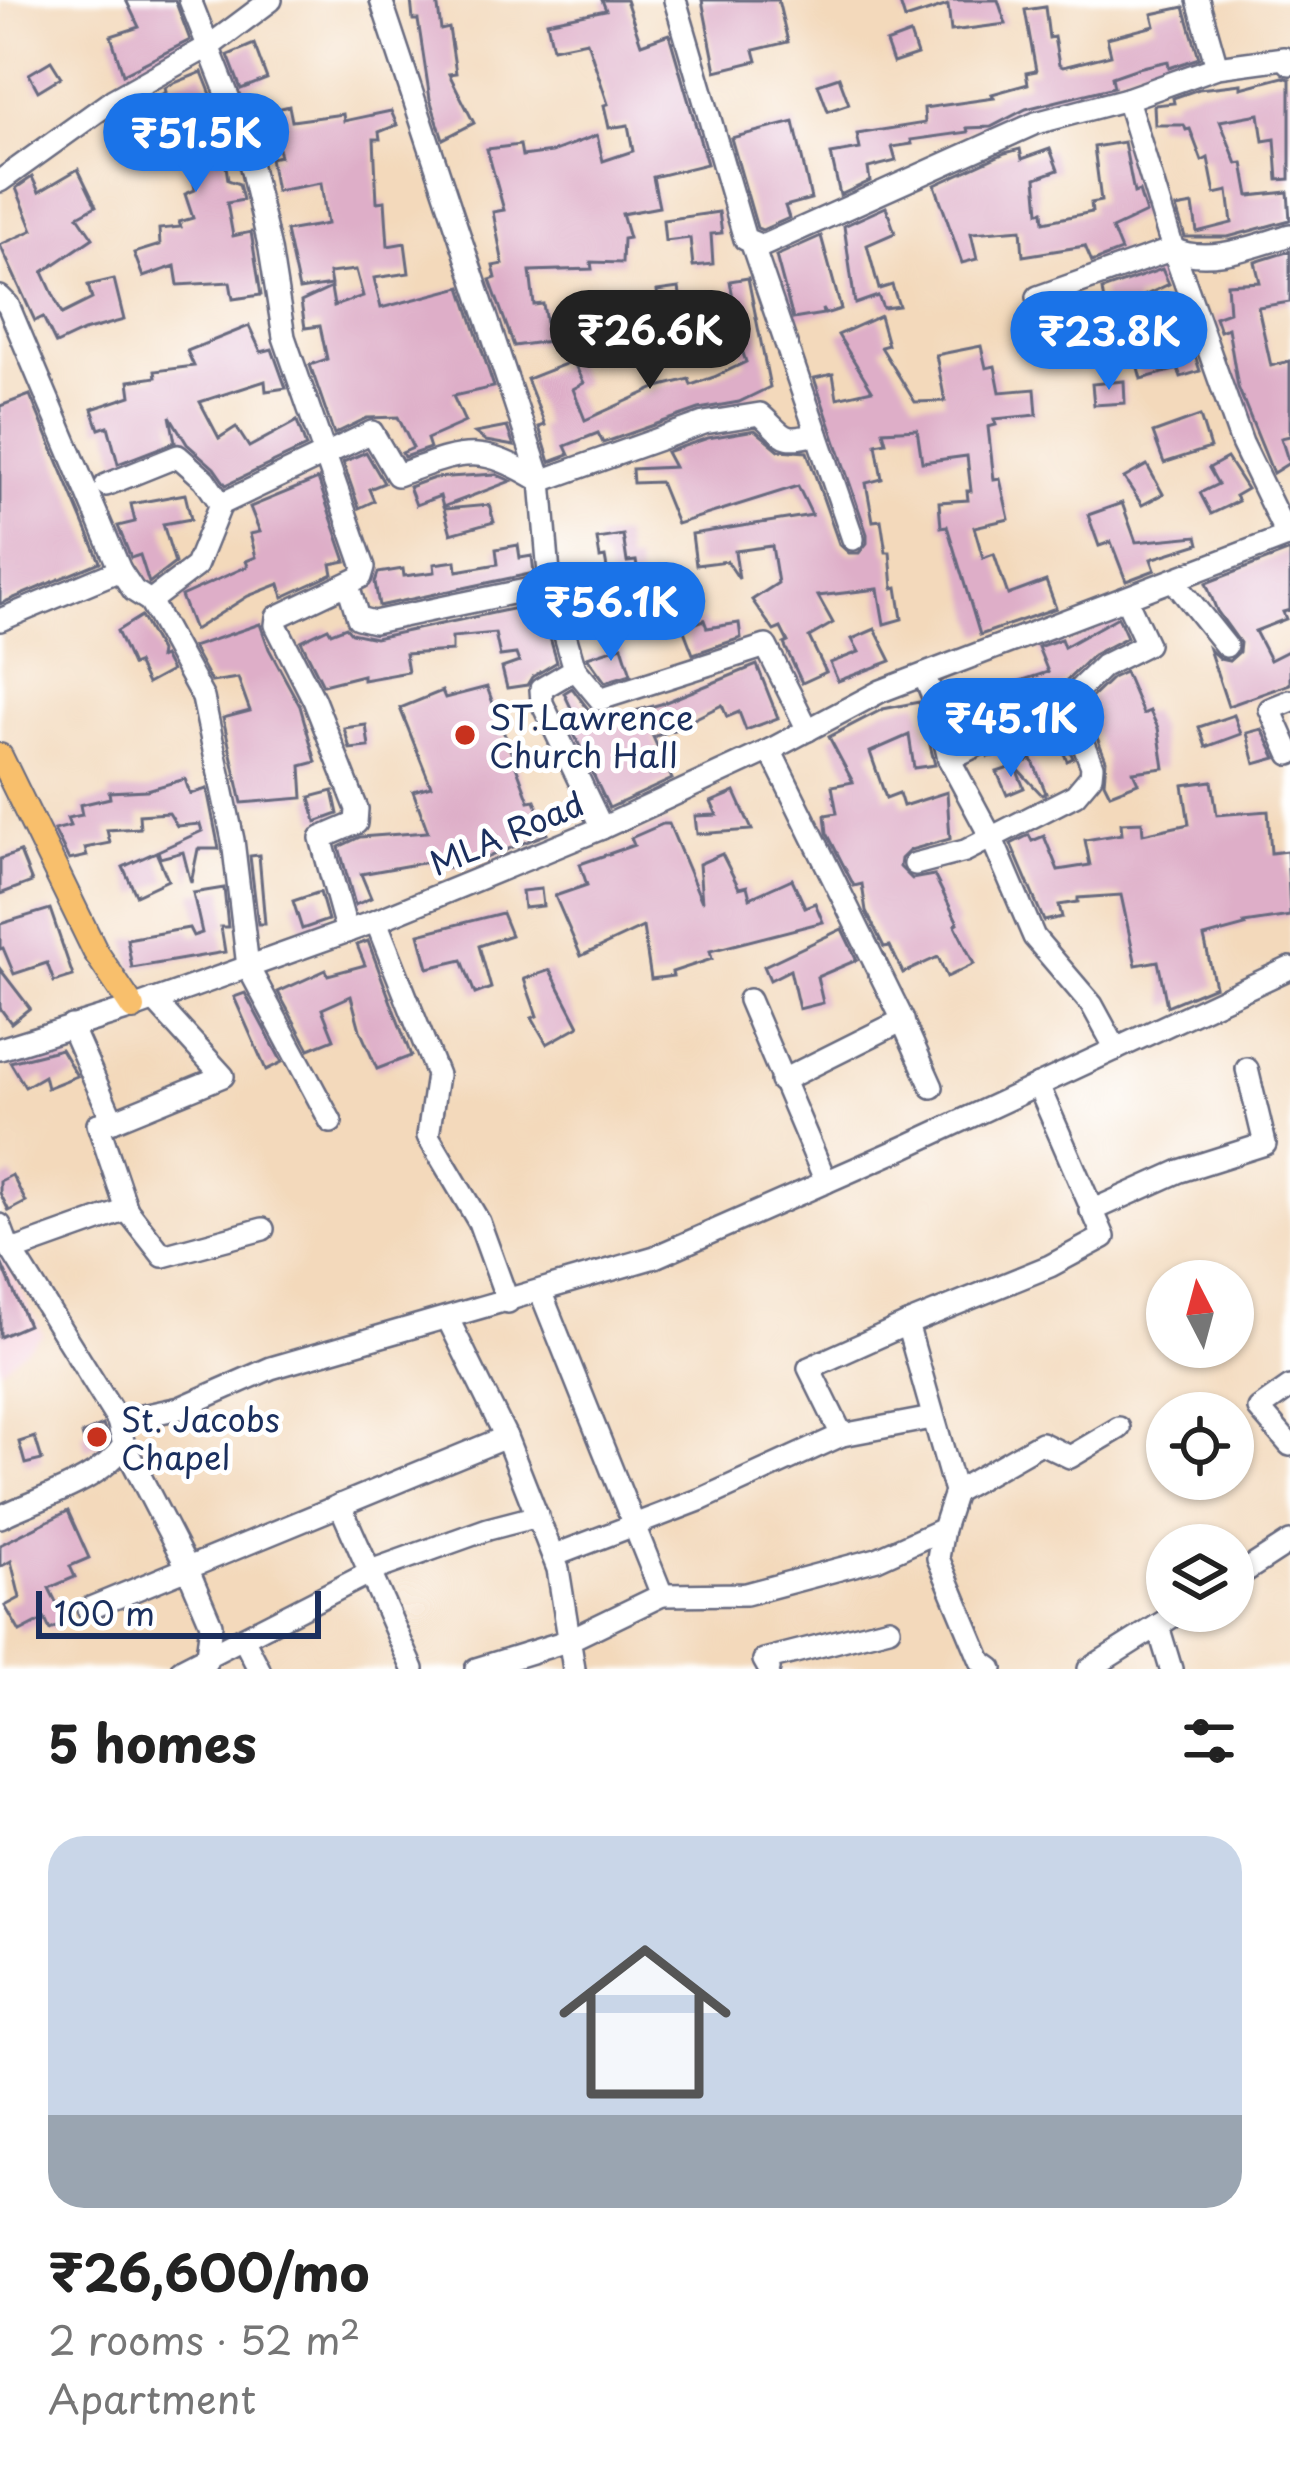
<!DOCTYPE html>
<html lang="en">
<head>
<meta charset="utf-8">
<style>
  body { margin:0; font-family:"Playpen Sans",sans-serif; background:#f2f2f2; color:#222; height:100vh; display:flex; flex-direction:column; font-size:45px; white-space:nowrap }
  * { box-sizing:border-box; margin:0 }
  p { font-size:39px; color:#767676 }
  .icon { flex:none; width:66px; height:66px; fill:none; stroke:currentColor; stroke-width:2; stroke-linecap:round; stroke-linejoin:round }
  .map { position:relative; height:1669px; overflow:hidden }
  .drawer { display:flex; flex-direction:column; background:#fff; flex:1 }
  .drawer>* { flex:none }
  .needle { width:78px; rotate:354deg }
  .buttons { position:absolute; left:1146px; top:1260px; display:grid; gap:24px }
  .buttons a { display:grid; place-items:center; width:108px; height:108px; border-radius:50%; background:#fff; box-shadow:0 3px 9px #0004; font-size:60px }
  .scale { position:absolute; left:36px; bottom:30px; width:285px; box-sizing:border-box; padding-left:12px; border:6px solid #1b2f5e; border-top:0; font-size:33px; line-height:42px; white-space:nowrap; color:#1b2f5e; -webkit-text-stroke:9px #fff; paint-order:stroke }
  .price { position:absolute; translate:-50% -102px; padding:0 27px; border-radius:42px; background:#1a73e8; color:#fff; font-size:39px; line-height:78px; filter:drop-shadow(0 3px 6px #0008) }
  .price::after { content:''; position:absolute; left:50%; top:72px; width:36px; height:27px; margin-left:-18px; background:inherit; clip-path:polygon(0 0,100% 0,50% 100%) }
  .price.selected { background:#222; color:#fff }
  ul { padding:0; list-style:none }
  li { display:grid; align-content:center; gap:24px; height:636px; padding:0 48px }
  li+li { border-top:3px solid #e0e0e0 }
  li span { display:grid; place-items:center; height:372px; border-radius:36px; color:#555 }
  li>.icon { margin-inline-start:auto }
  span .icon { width:216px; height:216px; fill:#fffc; stroke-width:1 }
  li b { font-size:51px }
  h2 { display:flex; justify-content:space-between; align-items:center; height:144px; padding:0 48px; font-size:51px }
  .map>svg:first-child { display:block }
  .built { fill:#f5cfda }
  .building { fill:#deaec8 }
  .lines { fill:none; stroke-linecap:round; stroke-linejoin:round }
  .minor-casing { stroke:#676a7f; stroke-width:26 }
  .major-casing { stroke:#676a7f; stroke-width:28 }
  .minor { stroke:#fff; stroke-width:21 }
  .major { stroke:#f8bf6c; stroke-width:24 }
  .poi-dot { fill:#c8321e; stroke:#fff; stroke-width:4.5 }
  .labels { text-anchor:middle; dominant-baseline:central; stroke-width:10; stroke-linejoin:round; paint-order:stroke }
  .poi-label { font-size:33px; fill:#1b2f5e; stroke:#fff; text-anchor:start }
  .street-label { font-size:33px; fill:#1b2f5e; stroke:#fff }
</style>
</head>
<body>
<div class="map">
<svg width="1290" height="1669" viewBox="0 0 1290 1669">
  <rect width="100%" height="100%" fill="#fff"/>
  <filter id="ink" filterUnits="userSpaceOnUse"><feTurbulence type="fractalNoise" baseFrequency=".00833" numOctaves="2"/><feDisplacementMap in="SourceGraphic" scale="24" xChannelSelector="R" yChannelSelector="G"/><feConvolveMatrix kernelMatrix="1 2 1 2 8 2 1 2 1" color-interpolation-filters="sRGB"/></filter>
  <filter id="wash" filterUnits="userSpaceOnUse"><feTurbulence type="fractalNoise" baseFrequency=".004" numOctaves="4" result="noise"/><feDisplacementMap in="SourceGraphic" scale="48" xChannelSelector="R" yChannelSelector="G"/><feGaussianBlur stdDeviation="2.7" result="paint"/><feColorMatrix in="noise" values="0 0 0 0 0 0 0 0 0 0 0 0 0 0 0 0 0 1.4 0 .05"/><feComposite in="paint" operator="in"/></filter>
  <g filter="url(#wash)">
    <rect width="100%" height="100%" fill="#f3d9bb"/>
    <polygon class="built" points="5,1256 43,1334 0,1370 0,1258"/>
    <g id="blocks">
      <g class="building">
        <polygon points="126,0 175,0 190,40 123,74 111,36 139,27"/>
        <polygon points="411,0 437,0 441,30 449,28 456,73 449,74 474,123 443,139 430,99 418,20 413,20"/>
        <polygon points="602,0 626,0 641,44 669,34 707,164 653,177 659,207 622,214 629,238 623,239 622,263 591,262 592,269 530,271 534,305 543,304 549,341 514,346 490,280 496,278 493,266 503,264 493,212 504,210 487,149 520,145 522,156 552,152 597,135 603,161 633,151 628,125 609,128 604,105 608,104 587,41 553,48 547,22 606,10"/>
        <polygon points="702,0 778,0 788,42 754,50 757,61 716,71"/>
        <polygon points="899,0 998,0 1006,24 951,31 948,5 905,19"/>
        <polygon points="1045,7 1049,38 1054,37 1059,65 1063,67 1111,55 1107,38 1155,26 1152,14 1184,7 1199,58 1169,68 1168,61 1138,68 1112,77 1114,87 1026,109 991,127 967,128 968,132 911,140 912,144 892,147 896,161 868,168 870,181 840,195 831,154 860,149 857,134 925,123 924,108 994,98 992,94 1028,84 1026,73 1036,71 1025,10"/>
        <polygon points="910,34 917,55 893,63 886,43"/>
        <polygon points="254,44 267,79 241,89 228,55"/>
        <polygon points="51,61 61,77 38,91 29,74"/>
        <polygon points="202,72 228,137 222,139 228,180 239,184 243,200 227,203 233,236 251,232 261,295 233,299 230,282 178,285 175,266 143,277 134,253 160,245 159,229 181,227 179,222 193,218 185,194 195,190 190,160 207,157 193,117 123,148 110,121 166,92 165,88 172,84"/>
        <polygon points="839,77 849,104 828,111 818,84"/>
        <polygon points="1283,77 1290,79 1290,179 1278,180 1275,139 1263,141 1259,114 1220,121 1237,164 1243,163 1249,196 1288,192 1290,220 1228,237 1185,237 1176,208 1193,205 1197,232 1232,223 1228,191 1215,194 1208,158 1202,161 1190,129 1186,130 1184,125 1155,125 1154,105 1174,103 1173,98 1199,89 1241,84 1241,88"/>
        <polygon points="289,106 292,121 343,114 344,121 391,111 397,125 379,132 380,139 374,139 377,202 385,201 388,246 405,243 409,273 374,278 381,308 461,287 494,387 453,396 465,422 427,439 430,448 404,457 402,453 413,448 398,417 367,418 334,434 310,365 327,359 320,326 305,328 301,302 331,288 334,306 363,296 356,270 329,273 331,285 299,290 286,231 327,224 321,183 276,191 270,158 280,156 268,111"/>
        <polygon points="794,122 811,199 785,206 789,218 762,230 757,228 731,138"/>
        <polygon points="1124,142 1134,193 1139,191 1146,213 1112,229 1121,251 1092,262 1085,246 1023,256 1021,229 971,233 977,259 962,263 935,185 1005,153 1020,149 1022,159 1050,149 1058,170 1036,178 1039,212 1043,211 1044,222 1092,212 1091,203 1101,201 1094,147"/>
        <polygon points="78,169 96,206 78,216 93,238 43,272 62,314 92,299 88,285 114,279 124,320 84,331 56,344 43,317 35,321 0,245 33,230 16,188 32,177 39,192"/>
        <polygon points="886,207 895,233 867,245 879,289 892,285 899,306 883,308 878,296 855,304 844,226"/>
        <polygon points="719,212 722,233 711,234 713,264 693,266 690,238 665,241 663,220"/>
        <polygon points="821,236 841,309 825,314 822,309 823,314 793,319 776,256"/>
        <polygon points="1290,251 1290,302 1258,307 1271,366 1290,361 1290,436 1281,438 1289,463 1273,473 1238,387 1228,328 1220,331 1215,317 1229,312 1227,284 1260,282 1255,262"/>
        <polygon points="1162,269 1169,284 1135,300 1138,314 1125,316 1127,330 1109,333 1102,290"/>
        <polygon points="748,278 770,387 739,402 699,409 603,443 598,433 565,446 569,455 550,462 539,427 545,425 527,379 573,361 584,383 573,389 585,420 658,387 689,379 691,385 714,377 746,362 733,323 737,321 730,281"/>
        <polygon points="679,288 682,307 660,310 657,291"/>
        <polygon points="880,316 888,345 881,347 915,402 945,401 936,355 981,346 986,368 995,366 1000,392 1035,389 1037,415 994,419 996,425 988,427 994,480 1000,479 1009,519 974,527 983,558 994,554 1008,595 1046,581 1056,608 980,635 947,526 941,527 939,502 968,500 967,491 971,491 967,456 922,462 917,429 883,431 886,442 876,444 882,479 866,483 873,521 881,520 886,552 890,552 893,588 897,587 902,619 884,624 878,589 818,596 833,623 809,637 826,672 802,683 784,644 788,642 781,628 774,631 752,600 778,583 772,546 735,551 739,579 727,561 696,565 692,534 812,515 798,486 677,524 660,482 633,483 632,469 674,467 666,452 708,438 755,430 779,450 807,452 839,544 849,553 859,553 867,543 867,534 814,378 833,374 837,398 872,390 838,335"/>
        <polygon points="249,326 261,352 272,349 286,388 266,391 265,381 200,402 219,438 236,427 249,447 297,421 306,447 226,485 214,468 187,444 170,416 175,442 118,464 108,426 99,429 92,409 131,396 129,381 156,377 155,371 194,366 187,351"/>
        <polygon points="1190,340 1200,371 1181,377 1178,369 1141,379 1136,360 1176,349 1175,346"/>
        <polygon points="1124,381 1125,403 1094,405 1092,384"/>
        <polygon points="30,395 100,562 0,604 0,406"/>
        <polygon points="1200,416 1210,448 1164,463 1153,433"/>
        <polygon points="507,427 514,446 486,441 475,433"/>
        <polygon points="366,452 384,483 369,489 374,501 359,508 343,462"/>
        <polygon points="1227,458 1247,489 1235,496 1238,501 1211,514 1200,493 1218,484 1209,468"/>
        <polygon points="1147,465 1163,494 1142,505 1124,478"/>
        <polygon points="495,474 511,481 443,507 440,496 416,505 409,487 434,478"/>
        <polygon points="318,479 346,561 331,564 333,574 283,597 279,584 248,596 194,630 181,596 248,566 246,561 256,557 250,534 260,532 250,507"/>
        <polygon points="185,494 191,519 163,524 175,563 149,583 140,555 131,558 118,526 135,522 131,504"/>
        <polygon points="1122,503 1136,542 1197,536 1199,544 1151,559 1155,570 1126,581 1111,542 1099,546 1088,515"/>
        <polygon points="489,505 494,522 451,534 444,509"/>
        <polygon points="623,535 627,562 636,561 644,609 615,614 605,557 600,558 597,539"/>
        <polygon points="518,545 520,558 532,556 534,573 379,606 375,582 378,573 403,569 404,576 435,572 434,564 456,561 457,571 498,564 496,549"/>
        <polygon points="1290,551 1290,610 1283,612 1286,619 1255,631 1270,660 1290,650 1290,684 1228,706 1209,649 1220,659 1229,661 1239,652 1240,643 1217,611 1206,583"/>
        <polygon points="540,603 557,662 532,677 527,685 507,688 502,668 519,662 516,654 500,656 495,633 452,637 452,651 405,654 408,672 363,680 363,675 323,685 301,641 328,628 331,633 346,627 351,633 375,638"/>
        <polygon points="141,616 160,651 159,658 163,656 171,671 147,684 137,663 132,665 117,631"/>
        <polygon points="1118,617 1127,637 1093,655 1058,689 959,737 949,697 981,686 989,708 1021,695 1017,682 1048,672 1038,647 1061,639 1064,647"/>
        <polygon points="704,620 707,628 739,623 741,638 693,654 683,628"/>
        <polygon points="260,624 269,649 300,706 316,762 301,766 303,798 242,803 223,718 250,711 238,678 211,682 192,647"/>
        <polygon points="875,629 891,661 838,681 830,663 859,652 852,639"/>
        <polygon points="622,646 631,674 605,682 587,657"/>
        <polygon points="757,665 778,718 746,730 739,712 727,717 722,705 690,721 692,724 653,737 672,779 609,808 574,734 566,714 573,712 564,693 572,688 588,709 603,714 605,719 661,704"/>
        <polygon points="1125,672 1143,714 1150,711 1158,728 1164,768 1133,772 1138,783 1110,794 1104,782 1106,760 1084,705 1112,678"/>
        <polygon points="487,687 529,801 535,800 547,834 470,864 435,869 433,861 361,874 371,898 355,905 339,847 360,837 428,832 413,791 431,786 400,708 442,691 445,698"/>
        <polygon points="919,702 935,765 914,768 909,735 870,752 886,798 899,793 903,806 947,792 950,839 910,850 901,859 900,867 912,879 934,875 958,923 955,925 974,964 947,977 938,957 903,973 890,946 884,947 866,911 862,884 854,886 827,833 825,815 837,813 832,786 853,782 829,737 883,709"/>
        <polygon points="1234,715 1241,734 1206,747 1199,727"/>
        <polygon points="1058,722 1073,758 1067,761 1053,726 1024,742 1028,751 987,757"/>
        <polygon points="366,725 369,747 350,749 344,728"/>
        <polygon points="1262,729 1276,758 1255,764 1247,733"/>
        <polygon points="1032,759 1046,793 1042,795 1015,766"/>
        <polygon points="1015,766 1024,788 1007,795 997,772"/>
        <polygon points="185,779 190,794 207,789 219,849 198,849 191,883 183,852 160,858 158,851 202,831 200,824 177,826 169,813 139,815 140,828 107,830 110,843 85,848 87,856 69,860 54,830 70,826 67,818 82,815 80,805 110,798 109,792 147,790"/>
        <polygon points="1212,781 1217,815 1268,811 1271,853 1287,851 1290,916 1244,923 1245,926 1204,937 1215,986 1167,1006 1158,961 1136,965 1121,895 1078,898 1078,902 1059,905 1062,917 1044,921 1011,844 1029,835 1032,841 1044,836 1058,870 1090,865 1085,840 1122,834 1121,823 1142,822 1143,834 1189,824 1183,785"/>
        <polygon points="333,791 338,814 316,822 310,797"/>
        <polygon points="735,792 752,830 697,834 695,816 717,815 711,802"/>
        <polygon points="663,824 669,824 702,902 699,864 722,854 739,888 747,886 750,898 792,879 805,907 815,903 823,922 710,951 712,959 672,972 673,976 651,979 643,927 581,956 555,896 587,885 580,864 634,845 631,838"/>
        <polygon points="20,852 32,882 0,894 0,859"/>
        <polygon points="156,852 168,880 136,895 123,867"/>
        <polygon points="259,855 265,924 258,924 250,856"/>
        <polygon points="224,888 228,927 221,927 225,952 132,968 127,939 189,928 193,936 202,933 193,893"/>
        <polygon points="541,889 543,906 524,908 522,891"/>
        <polygon points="320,892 328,920 302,929 293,901"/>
        <polygon points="50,909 73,976 54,982 47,963 14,974 3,948 0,949 0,924"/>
        <polygon points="502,913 511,935 479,946 491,988 475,994 462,960 428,968 419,934"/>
        <polygon points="842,929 857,960 817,977 823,1003 799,1009 790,970 770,980 764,966"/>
        <polygon points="368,941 411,1056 377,1069 360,1030 351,996 322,1009 334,1039 309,1049 278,992 326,970 328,975 365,965 357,945"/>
        <polygon points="0,969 30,1008 11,1023 0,1008"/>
        <polygon points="550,970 579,1026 547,1044 532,1018 537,1016 524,979"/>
        <polygon points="245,993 282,1062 266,1070 234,997"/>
        <polygon points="61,1049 77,1076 47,1088 44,1076 25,1087 10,1062"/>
        <polygon points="12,1175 26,1202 9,1211 0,1193 0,1181"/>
        <polygon points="0,1260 28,1325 0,1337"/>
        <polygon points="103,1425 108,1441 86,1449 82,1434"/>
        <polygon points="35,1437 42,1460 25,1464 19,1442"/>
        <polygon points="68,1511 89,1558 70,1566 75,1577 49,1588 66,1622 50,1630 45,1619 20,1632 5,1606 20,1598 11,1561 0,1567 0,1545"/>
      </g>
    </g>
  </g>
  <g filter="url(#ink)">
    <use href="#blocks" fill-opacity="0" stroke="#676a7f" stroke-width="3"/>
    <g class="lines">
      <defs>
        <g id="minor">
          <polyline points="190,0 244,137 270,249 284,337 364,567 361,577 277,617 276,625 314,700 357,809 356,823 321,838 347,932"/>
          <polyline points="381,0 541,481 550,585"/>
          <polyline points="675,0 745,239 762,246 1036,123 1127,99 1173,249 1242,443 1287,536"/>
          <polyline points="1198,0 1217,67"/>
          <polyline points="1127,99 1217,67 1284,58 1290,64"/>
          <polyline points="0,181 113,100 211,45 271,0"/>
          <polyline points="752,244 853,539"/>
          <polyline points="0,297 8,305 120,570"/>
          <path d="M 1038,297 L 1173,249 C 1208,265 1254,246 1290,235"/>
          <polyline points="106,485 178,456 204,479 221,504"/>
          <polyline points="1174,581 1226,646"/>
          <polyline points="348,585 358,618 374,622 550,585 575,669 541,689 542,703 602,828"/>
          <path d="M 150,601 L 196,566 L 221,504 L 372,432 L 397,475 C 463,452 477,442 541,481 L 704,423 L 760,414 C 786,437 780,443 817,434"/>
          <polyline points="0,620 120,570 134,591 150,601 203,698 233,840 248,967 331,1122"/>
          <polyline points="575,669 600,699 766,646 808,730"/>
          <polyline points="924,675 935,702 949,759 993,841 1034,937 1092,1005 1116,1049"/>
          <polyline points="1290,701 1270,709 1290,754"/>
          <polyline points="770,750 903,1020 781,1081"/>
          <polyline points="949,759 1067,701 1103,666 1147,644 1126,599"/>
          <polyline points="915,864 965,851 1075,795 1091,776 1092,766 1066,701"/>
          <polyline points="376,921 437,1075 428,1136 479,1222 508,1302"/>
          <polyline points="749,1000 826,1182"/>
          <polyline points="902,1020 932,1087"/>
          <polyline points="0,1049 133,1008 376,921 602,828 770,750 881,691 1290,535"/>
          <polyline points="113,1121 223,1076 154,1000"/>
          <polyline points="127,1210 163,1256 263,1229"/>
          <polyline points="1091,1211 1180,1171 1265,1144 1247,1069"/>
          <path d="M 0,1225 L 6,1241 L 118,1421 L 124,1445 C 100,1482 38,1498 0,1517"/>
          <polyline points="12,1251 127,1210 98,1124 113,1121 71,1026"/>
          <polyline points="448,1319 506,1437 558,1569 574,1669"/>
          <polyline points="1290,1387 1259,1409 1290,1445"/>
          <polyline points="118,1421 180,1408 271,1368 655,1257 903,1148 1290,968"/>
          <polyline points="842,1435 932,1418"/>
          <polyline points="124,1445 186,1565 211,1624 206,1662"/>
          <polyline points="955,1492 1041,1443 1070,1457 1119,1428"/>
          <polyline points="340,1505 413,1669"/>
          <polyline points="943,1529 938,1558 981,1661 992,1669"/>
          <polyline points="553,1556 702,1499 842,1435 809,1368 907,1324"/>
          <polyline points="1233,1579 1290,1542"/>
          <polyline points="662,1595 746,1594 877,1559 943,1529 955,1492 907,1324 1050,1266 1104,1237 1038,1085"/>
          <polyline points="88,1609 506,1437"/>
          <polyline points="1158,1626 1171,1669"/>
          <polyline points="243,1638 259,1669"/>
          <polyline points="182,1669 379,1568 488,1529 538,1516"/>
          <polyline points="476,1669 567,1641 662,1595 541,1293"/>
          <polyline points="769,1669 764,1660 889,1628"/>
          <polyline points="1089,1669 1181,1611"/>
        </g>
        <polyline id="major" points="0,756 95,951 133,1008"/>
      </defs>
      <use href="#minor" class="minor-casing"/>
      <use href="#major" class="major-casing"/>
      <use href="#minor" class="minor"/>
      <use href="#major" class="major"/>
    </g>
  </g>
  <g class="poi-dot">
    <circle cx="465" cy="735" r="12"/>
    <circle cx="97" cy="1437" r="12"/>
  </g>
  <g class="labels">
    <g class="poi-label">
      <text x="489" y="716">ST.Lawrence<tspan x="489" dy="38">Church Hall</tspan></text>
      <text x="121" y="1418">St. Jacobs<tspan x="121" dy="38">Chapel</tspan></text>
    </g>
    <g class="street-label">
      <text transform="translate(506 832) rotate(-23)">MLA Road</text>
    </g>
  </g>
</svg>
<div class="buttons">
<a><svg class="needle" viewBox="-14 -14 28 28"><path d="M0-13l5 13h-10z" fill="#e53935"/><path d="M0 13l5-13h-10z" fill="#767676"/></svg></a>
<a><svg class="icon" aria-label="locate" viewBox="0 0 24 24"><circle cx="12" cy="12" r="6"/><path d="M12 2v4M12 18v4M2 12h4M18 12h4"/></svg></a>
<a><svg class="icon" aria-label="layers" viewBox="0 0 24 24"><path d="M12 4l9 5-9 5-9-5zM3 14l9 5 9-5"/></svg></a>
</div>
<div class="scale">100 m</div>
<b class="price" style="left:196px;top:195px">₹51.5K</b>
<b class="price selected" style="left:650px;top:392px">₹26.6K</b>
<b class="price" style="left:1109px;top:393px">₹23.8K</b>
<b class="price" style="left:611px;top:664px">₹56.1K</b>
<b class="price" style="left:1011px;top:780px">₹45.1K</b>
</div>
<section class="drawer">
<h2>5 homes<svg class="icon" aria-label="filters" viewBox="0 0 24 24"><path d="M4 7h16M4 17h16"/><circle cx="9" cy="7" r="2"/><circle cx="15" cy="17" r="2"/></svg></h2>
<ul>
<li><span style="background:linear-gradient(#c9d6e8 75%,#9aa5b1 0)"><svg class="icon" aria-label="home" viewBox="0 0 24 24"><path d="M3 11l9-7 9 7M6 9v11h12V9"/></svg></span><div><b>₹26,600/mo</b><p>2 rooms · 52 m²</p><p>Apartment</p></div></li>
</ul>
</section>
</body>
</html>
